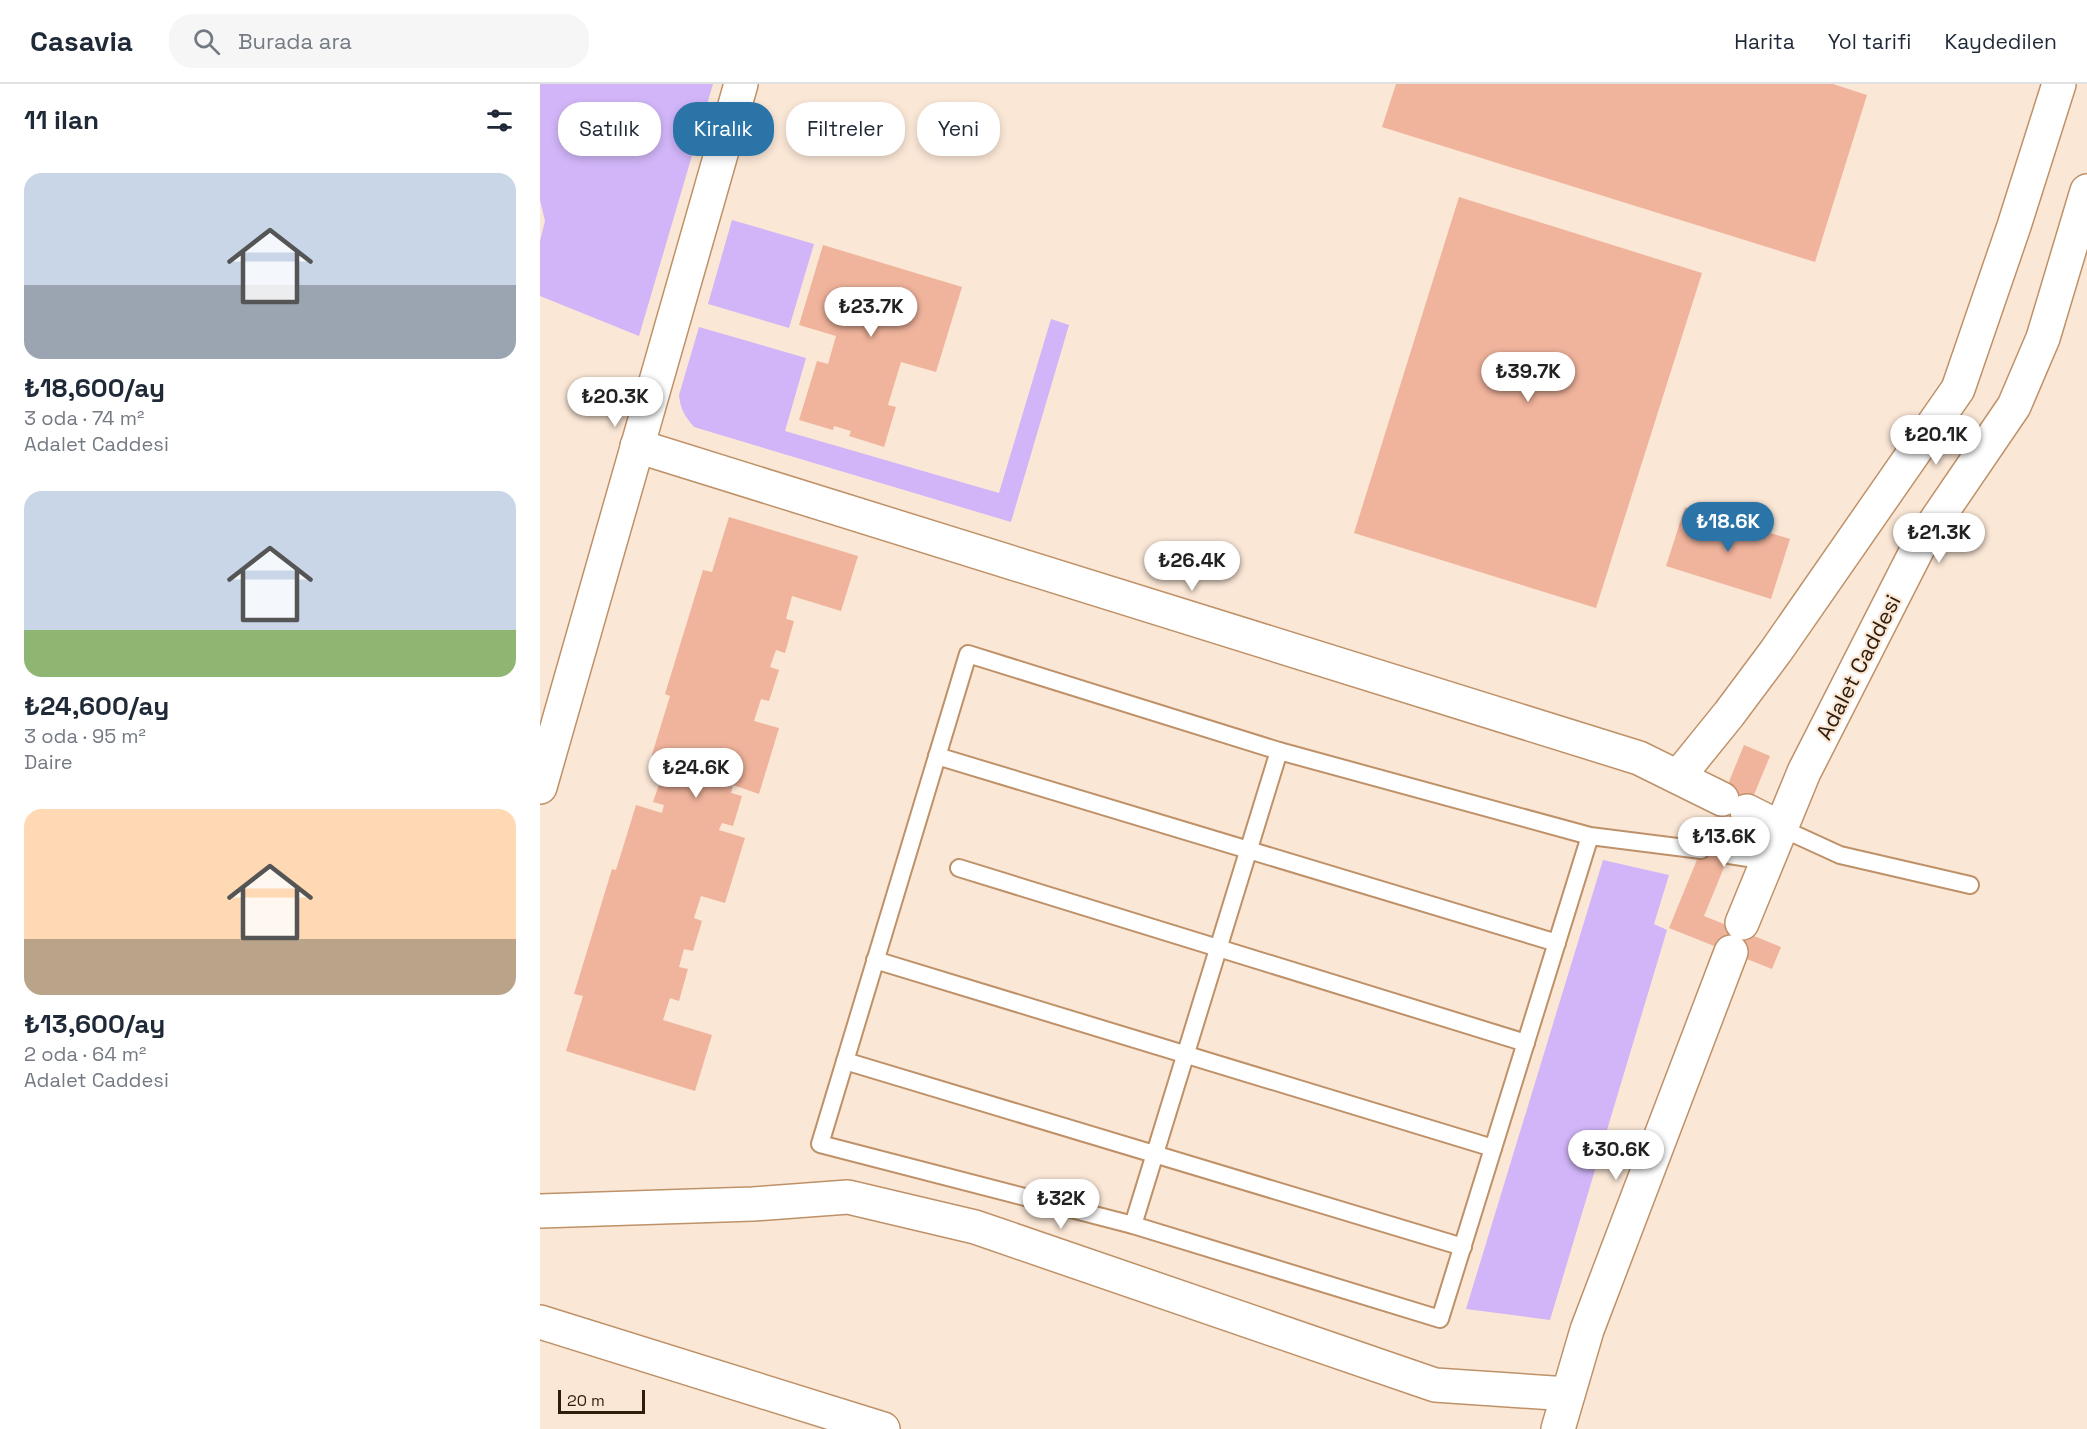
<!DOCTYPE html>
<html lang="tr">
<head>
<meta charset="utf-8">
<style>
  body { margin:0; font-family:"Space Grotesk",sans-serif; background:#f6f6f7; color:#1f2937; height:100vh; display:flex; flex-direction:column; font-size:22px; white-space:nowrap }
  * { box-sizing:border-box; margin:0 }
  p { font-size:20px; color:#747a83 }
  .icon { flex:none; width:33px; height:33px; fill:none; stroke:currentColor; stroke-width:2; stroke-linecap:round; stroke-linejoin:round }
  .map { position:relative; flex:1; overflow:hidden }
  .side { display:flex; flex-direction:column; background:#fff; width:540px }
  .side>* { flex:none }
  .banner { position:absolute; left:18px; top:18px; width:570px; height:54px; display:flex; gap:12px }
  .scale { position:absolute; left:18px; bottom:15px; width:87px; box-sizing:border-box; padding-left:6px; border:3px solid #2f1d0c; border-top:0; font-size:16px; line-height:21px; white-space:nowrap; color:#2f1d0c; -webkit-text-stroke:4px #fbe7d6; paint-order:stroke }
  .price { position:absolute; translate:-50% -51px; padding:0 14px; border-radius:21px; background:#fff; color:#222; font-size:20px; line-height:39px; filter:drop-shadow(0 2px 3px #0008) }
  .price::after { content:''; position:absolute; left:50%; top:36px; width:18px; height:14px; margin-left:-9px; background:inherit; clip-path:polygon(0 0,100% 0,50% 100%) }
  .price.on { background:#2a74a7; color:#fff }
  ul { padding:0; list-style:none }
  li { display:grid; align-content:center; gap:12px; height:318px; padding:0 24px }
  li span { display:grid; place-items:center; height:186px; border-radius:18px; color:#555 }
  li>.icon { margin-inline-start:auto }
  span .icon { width:108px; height:108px; fill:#fffc; stroke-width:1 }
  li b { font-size:26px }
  h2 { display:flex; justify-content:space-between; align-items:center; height:72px; padding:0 24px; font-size:26px }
  .chip { padding:0 21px; border-radius:24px; background:#fff; box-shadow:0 3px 9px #0003; font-size:21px; line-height:54px }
  .chip.on { background:#2a74a7; color:#fff }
  header { display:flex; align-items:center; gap:36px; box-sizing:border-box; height:84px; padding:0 30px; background:#fff; border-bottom:2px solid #e0e1e3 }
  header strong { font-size:28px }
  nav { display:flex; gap:33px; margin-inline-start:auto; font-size:21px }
  .search { width:420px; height:54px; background:#f6f6f7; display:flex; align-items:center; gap:15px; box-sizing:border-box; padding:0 21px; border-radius:24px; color:#747a83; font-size:22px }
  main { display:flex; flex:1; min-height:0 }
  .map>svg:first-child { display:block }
  .green { fill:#d1b5f8 }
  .building { fill:#f0b39b }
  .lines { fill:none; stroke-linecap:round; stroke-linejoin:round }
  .service-casing { stroke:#be9168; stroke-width:20 }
  .minor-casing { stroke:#be9168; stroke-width:36 }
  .tertiary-casing { stroke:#be9168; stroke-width:36 }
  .service { stroke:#fff; stroke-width:16 }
  .minor { stroke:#fff; stroke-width:33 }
  .tertiary { stroke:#fff; stroke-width:33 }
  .labels { text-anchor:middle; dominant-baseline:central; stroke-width:4.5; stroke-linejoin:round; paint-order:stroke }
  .street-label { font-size:22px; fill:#2f1d0c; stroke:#fbe7d6 }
</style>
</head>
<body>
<header>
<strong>Casavia</strong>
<div class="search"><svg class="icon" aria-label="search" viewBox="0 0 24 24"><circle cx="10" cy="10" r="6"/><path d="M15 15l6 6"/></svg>Burada ara</div>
<nav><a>Harita</a><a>Yol tarifi</a><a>Kaydedilen</a></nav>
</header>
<main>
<section class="side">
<h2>11 ilan<svg class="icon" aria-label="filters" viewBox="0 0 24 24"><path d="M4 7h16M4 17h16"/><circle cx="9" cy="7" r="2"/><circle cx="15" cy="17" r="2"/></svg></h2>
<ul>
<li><span style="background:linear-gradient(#c9d6e8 60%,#9aa5b1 0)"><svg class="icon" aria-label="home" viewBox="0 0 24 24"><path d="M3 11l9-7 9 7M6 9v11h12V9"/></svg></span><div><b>₺18,600/ay</b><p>3 oda · 74 m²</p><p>Adalet Caddesi</p></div></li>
<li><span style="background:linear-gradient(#c9d6e8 75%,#8fb573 0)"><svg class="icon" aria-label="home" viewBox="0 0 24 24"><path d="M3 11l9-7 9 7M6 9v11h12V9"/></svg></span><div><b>₺24,600/ay</b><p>3 oda · 95 m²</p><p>Daire</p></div></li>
<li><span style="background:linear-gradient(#ffd9b3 70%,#b9a48a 0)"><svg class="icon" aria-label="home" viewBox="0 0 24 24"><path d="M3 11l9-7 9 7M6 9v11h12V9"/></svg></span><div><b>₺13,600/ay</b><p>2 oda · 64 m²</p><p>Adalet Caddesi</p></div></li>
</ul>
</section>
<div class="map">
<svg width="1547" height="1345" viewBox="0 0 1547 1345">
  <rect width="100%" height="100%" fill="#fbe7d6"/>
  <g class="green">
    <polygon points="0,0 173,0 99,252 0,212 0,157 5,137 0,116"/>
    <polygon points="192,136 274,160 249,244 168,220"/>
    <path d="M 511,235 L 529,241 L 471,438 L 154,343 C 145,333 140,324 139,311 L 159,243 L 266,274 L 245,347 L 459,409 Z"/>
    <polygon points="1063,776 1129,791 1114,840 1127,846 1010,1236 926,1225"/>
  </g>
  <g class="building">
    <polygon points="856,0 1293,0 1327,11 1275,178 842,43"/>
    <polygon points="919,113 1162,189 1056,524 814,449"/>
    <polygon points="283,161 422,203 396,288 361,278 348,321 356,323 344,363 309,352 311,347 294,342 293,346 259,336 277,277 288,280 296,252 259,241"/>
    <polygon points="1145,423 1250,455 1231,515 1126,482"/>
    <polygon points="189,433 318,472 301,527 252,512 246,535 254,537 245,569 236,566 230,583 239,586 229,617 221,615 214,637 239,644 219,710 193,701 191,709 202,712 193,742 182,739 179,746 205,754 185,819 161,812 154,834 162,837 153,867 144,865 139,883 148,885 139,917 130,914 123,936 172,951 155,1007 26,967 43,912 34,910 72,785 76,786 96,721 122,729 124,721 113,718 123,689 133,692 136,684 110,677 130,612 125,610 163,486 172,488"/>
    <polygon points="1204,661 1230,672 1164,832 1241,863 1232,885 1129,844"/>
  </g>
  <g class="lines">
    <defs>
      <g id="service">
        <polyline points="397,672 1017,859"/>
        <polyline points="1241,744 1300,771 1430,801"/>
        <polyline points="1050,752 900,1235 593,1141 280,1060 428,570 739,667 1050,752 1161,766"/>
        <polyline points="1189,771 1228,777"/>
        <polyline points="419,784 986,959"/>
        <polyline points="335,876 953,1064"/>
        <polyline points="305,977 923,1163"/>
        <polyline points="593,1141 739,667"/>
      </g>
      <g id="minor">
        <polyline points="97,362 1099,674 1182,715"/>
        <polyline points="1138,693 1189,630 1236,567 1418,305 1474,142 1519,0"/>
        <polyline points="0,703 201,0"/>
        <polyline points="1207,727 1241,744"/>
        <polyline points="0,1127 213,1120 308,1113 435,1143 895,1301 1028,1310"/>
        <polyline points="0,1238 343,1345"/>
        <polyline points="1018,1345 1047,1246 1191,868"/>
      </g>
      <polyline id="tertiary" points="1202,839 1264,688 1380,460 1474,322 1503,254 1547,107"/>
    </defs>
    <use href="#service" class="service-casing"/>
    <use href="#minor" class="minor-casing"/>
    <use href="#tertiary" class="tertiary-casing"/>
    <use href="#service" class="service"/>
    <use href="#minor" class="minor"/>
    <use href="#tertiary" class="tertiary"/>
  </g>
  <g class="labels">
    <g class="street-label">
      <text transform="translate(1318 583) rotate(-63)">Adalet Caddesi</text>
    </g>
  </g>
</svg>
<div class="scale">20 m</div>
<b class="price" style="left:331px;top:254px">₺23.7K</b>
<b class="price" style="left:988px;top:319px">₺39.7K</b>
<b class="price" style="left:75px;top:344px">₺20.3K</b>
<b class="price" style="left:1396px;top:382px">₺20.1K</b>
<b class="price on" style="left:1188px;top:469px">₺18.6K</b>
<b class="price" style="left:1399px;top:480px">₺21.3K</b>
<b class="price" style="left:652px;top:508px">₺26.4K</b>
<b class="price" style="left:156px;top:715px">₺24.6K</b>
<b class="price" style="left:1184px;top:784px">₺13.6K</b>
<b class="price" style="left:1076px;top:1097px">₺30.6K</b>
<b class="price" style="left:521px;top:1146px">₺32K</b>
<div class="banner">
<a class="chip">Satılık</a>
<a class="chip on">Kiralık</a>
<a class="chip">Filtreler</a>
<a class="chip">Yeni</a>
</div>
</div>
</main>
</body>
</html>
